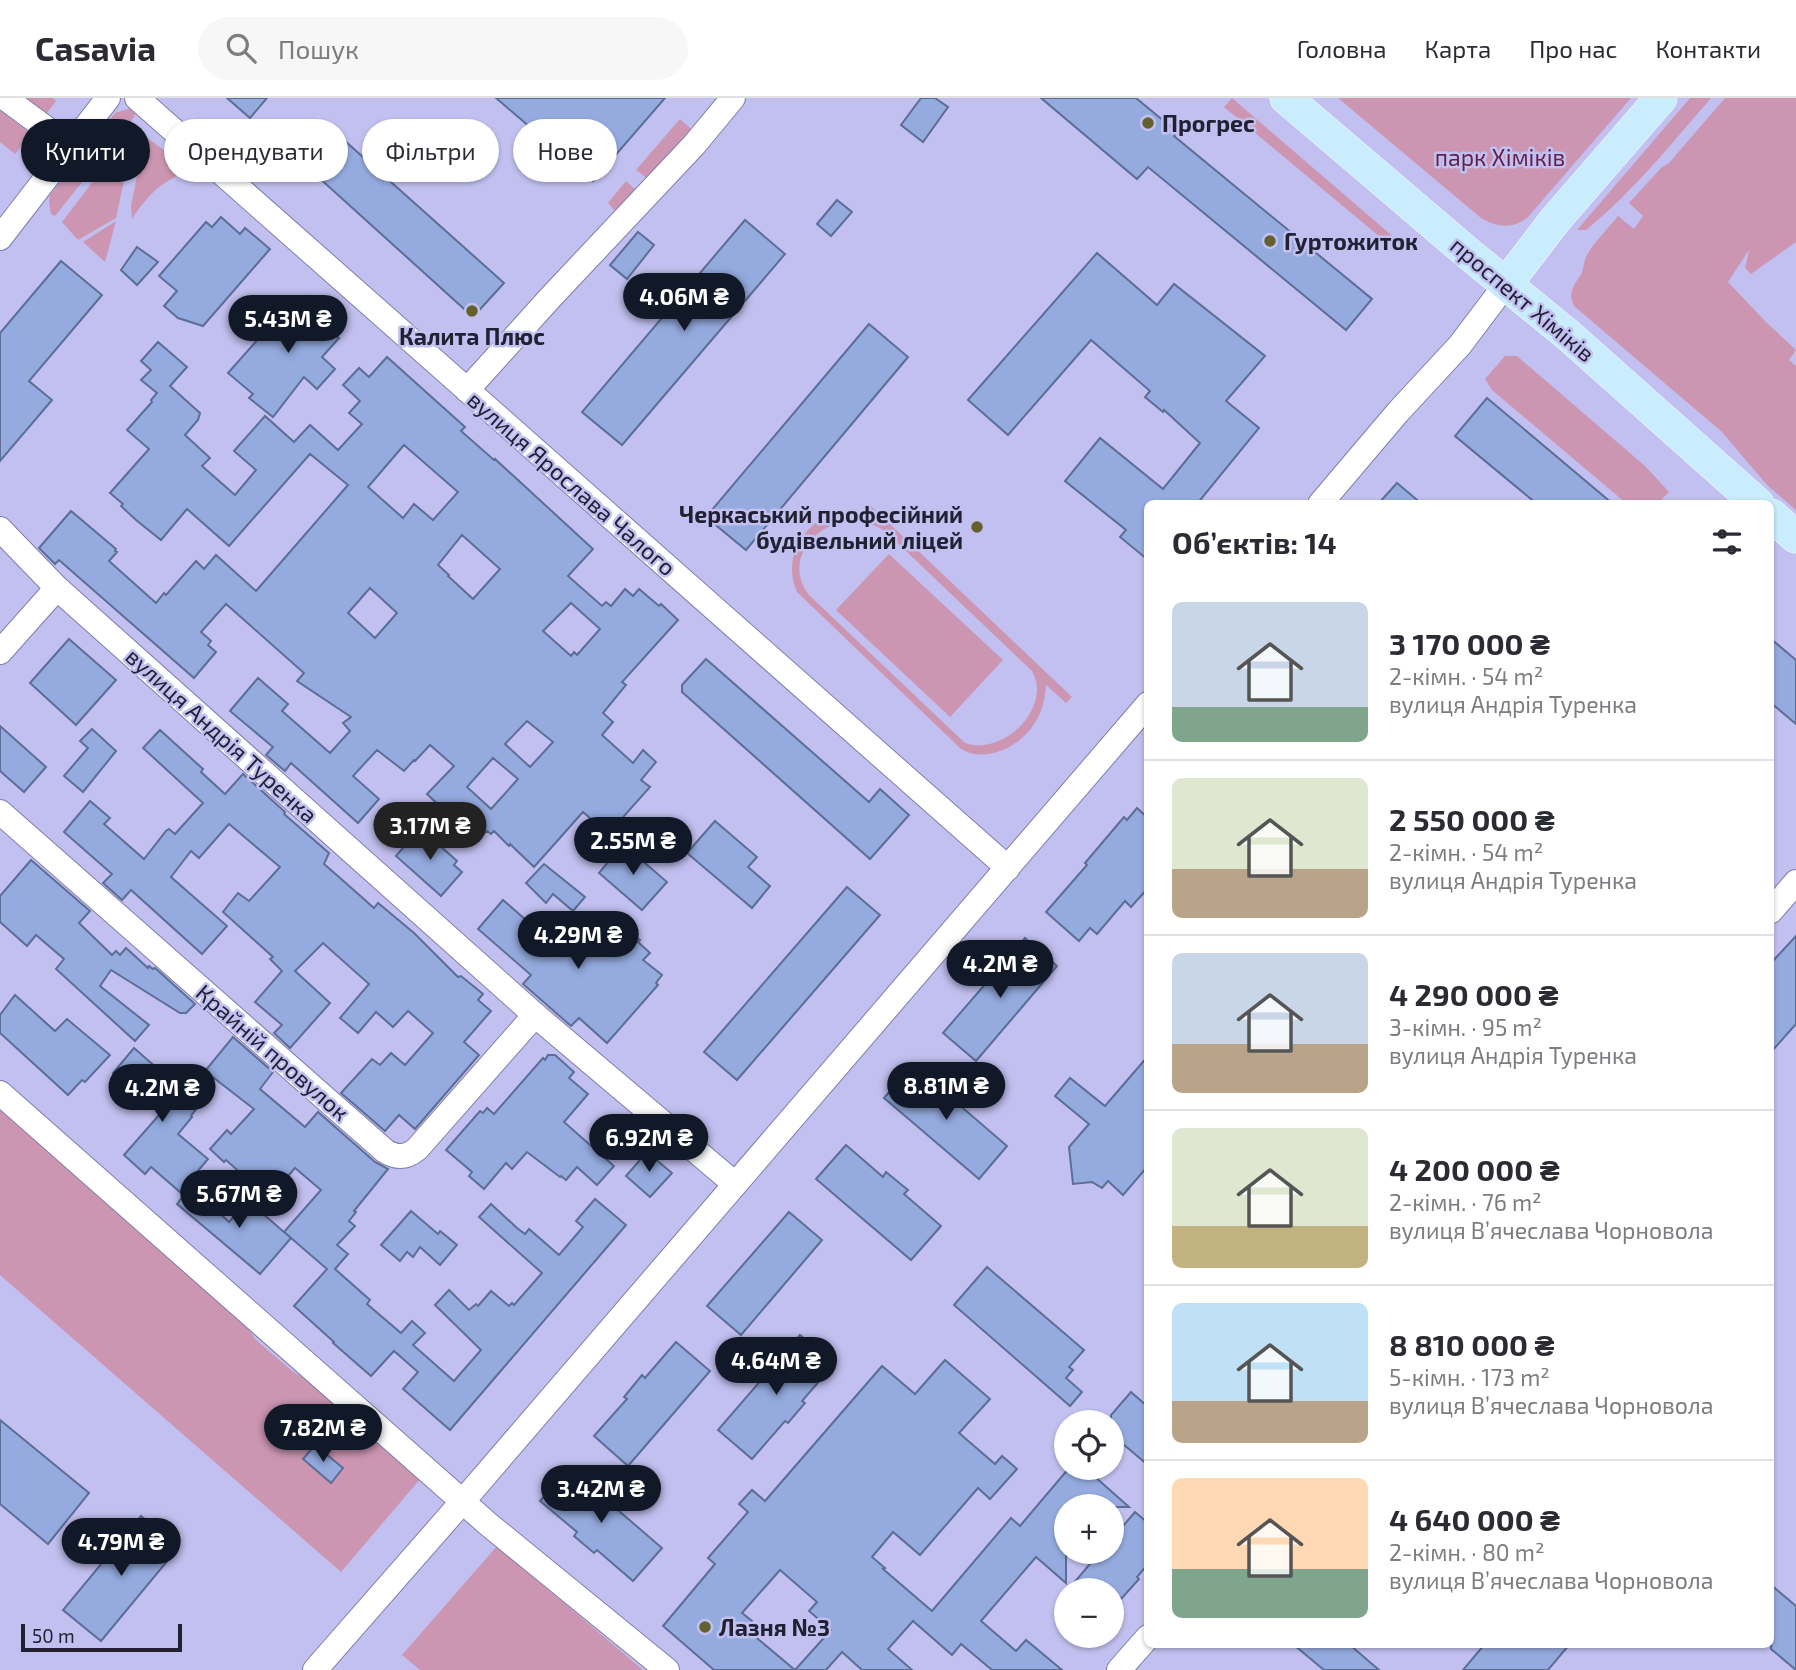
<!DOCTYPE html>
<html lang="uk">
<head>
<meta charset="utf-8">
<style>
  body { margin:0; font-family:"Exo 2",sans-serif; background:#f7f7f7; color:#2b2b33; height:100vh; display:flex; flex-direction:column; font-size:26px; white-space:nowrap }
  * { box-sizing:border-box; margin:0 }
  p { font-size:23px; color:#7c7c81 }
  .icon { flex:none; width:38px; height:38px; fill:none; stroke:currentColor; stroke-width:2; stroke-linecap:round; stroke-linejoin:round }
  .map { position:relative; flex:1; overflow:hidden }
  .panel { position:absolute; left:1144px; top:402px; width:630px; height:1148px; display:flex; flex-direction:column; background:#fff; border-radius:10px; box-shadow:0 2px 5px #0004 }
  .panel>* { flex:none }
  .guide { position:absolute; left:21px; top:21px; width:665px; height:63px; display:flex; gap:14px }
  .tools { position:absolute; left:1054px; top:1312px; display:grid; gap:14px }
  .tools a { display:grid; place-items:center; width:70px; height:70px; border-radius:50%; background:#fff; box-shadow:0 2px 5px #0004; font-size:35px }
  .scale { position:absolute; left:21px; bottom:18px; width:161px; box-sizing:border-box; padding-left:7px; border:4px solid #222133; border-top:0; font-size:19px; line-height:24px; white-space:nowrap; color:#222133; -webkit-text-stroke:5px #c2c0f0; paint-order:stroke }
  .price { position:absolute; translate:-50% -60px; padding:0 16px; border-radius:24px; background:#111827; color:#fff; font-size:23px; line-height:46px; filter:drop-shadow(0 2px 4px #0008) }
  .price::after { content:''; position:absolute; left:50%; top:42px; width:21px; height:16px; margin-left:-10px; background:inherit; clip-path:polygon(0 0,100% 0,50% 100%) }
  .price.on { background:#222; color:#fff }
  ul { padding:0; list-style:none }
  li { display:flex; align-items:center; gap:21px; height:175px; padding:0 28px }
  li+li { border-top:2px solid #e1e1e2 }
  li span { display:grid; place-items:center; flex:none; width:196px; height:140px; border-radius:10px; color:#555 }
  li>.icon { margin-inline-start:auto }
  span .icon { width:84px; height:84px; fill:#fffc; stroke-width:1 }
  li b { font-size:30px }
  h2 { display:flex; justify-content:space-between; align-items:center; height:84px; padding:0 28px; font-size:30px }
  .pill { padding:0 24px; border-radius:32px; background:#fff; box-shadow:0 2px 5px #0004; font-size:24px; line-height:63px }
  .pill.on { background:#111827; color:#fff }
  header { display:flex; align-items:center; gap:42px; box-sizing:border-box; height:98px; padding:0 35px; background:#fff; border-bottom:2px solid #e1e1e2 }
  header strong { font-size:33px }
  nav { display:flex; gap:38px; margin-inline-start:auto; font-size:24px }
  .search { width:490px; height:63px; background:#f7f7f7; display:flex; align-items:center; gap:18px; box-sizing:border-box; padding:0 24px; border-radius:38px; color:#7c7c81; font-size:26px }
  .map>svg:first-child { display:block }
  .green { fill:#cc96b2; fill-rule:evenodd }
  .building { fill:#95abdf; stroke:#5c6d96; stroke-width:2; fill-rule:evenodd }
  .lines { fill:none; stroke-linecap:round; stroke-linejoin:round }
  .minor-casing { stroke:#807daa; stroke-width:26 }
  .major-casing { stroke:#fff; stroke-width:33 }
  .minor { stroke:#fff; stroke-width:24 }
  .major { stroke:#c9edfd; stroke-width:32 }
  .poi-dot { fill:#63612e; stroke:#c2c0f0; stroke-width:2.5 }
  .labels { text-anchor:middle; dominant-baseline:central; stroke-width:5; stroke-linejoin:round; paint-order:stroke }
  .poi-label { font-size:23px; font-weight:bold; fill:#222133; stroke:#c2c0f0; text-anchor:start }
  .park-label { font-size:23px; fill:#631f48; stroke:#c2c0f0 }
  .street-label { font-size:23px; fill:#222133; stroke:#c2c0f0 }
</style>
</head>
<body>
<header>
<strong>Casavia</strong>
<div class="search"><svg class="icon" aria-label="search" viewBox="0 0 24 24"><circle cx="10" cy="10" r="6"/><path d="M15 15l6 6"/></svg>Пошук</div>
<nav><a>Головна</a><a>Карта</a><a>Про нас</a><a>Контакти</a></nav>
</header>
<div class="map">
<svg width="1796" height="1572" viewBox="0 0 1796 1572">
  <rect width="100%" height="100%" fill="#c2c0f0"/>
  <g class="green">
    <polygon points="17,0 53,0 56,3 43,20"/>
    <polygon points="1232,0 1404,148 1398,154 1224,9"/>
    <path d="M 1338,0 L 1631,0 L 1528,119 C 1514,131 1497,130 1481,120 Z"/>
    <path d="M 1690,0 L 1711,0 C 1671,46 1634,93 1586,132 L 1577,132 Z"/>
    <path d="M 1725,0 L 1796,0 L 1796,144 L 1751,176 L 1745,170 L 1749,152 L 1728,184 L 1766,224 L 1796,252 L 1789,262 L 1796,268 L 1796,412 L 1767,387 L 1722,334 L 1574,208 C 1568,196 1573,188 1580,178 C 1584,173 1583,164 1587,157 C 1593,146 1609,129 1618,118 L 1634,131 L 1643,118 L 1629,105 L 1661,70 L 1669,65 Z"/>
    <polygon points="131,10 137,13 134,19 55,118 51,116 49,104 50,97 115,15"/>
    <polygon points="0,12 31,36 15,56 0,44"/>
    <polygon points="680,21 691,31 648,81 636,72"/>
    <polygon points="136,27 116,120 78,142 62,124"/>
    <path d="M 145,38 L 185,68 C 179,80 168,81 158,90 C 148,98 139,110 132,121 L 131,108 Z"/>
    <polygon points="626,83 636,92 615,113 608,105"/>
    <polygon points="116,123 105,164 83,144"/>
    <polygon points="1505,258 1517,258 1645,368 1669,394 1657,406 1627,406 1492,292 1485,281"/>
    <path d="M 871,408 L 1072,599 L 1066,605 L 1046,587 C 1045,599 1043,612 1036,623 C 1022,648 987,666 961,651 L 797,494 C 783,464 800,426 833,417 C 844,414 856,416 867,417 L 865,414 ZM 844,424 C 860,424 873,424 886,434 L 1032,573 C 1053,609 1003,659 965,645 L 809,497 C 785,466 809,430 844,424 Z"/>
    <polygon points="889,456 1003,562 950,619 836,512"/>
    <polygon points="0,1008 244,1222 255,1241 292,1273 313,1285 421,1380 341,1474 0,1177"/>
    <polygon points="497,1448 643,1572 420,1572 402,1557"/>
  </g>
  <g class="building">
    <polygon points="227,0 267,0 250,20"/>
    <polygon points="496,0 665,0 593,83"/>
    <polygon points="921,0 935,0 948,9 923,44 901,27"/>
    <polygon points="1041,0 1136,0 1177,34 1174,38 1372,201 1346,232 1148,69 1137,81"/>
    <polygon points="326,26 504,185 473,219 296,59"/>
    <polygon points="837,102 852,114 831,138 817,126"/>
    <polygon points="221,119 240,136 245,130 270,151 203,228 178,220 164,208 177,193 159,178 206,124 212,129"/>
    <polygon points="745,122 785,156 622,347 582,314"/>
    <polygon points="638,134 654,147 627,181 610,167"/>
    <polygon points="137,149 158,164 137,187 121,172"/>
    <polygon points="1097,155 1157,207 1174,186 1265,258 1226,303 1259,330 1197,406 1148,406 1148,462 1120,439 1126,432 1065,383 1100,340 1163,391 1200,345 1164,312 1163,314 1145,299 1150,293 1091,242 1008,337 968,302"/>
    <polygon points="61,163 102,197 29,283 52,302 0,363 0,235"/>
    <polygon points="309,198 340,227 333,235 339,240 322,259 335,271 317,291 304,279 273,319 249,300 253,296 228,275 294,201 301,207"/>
    <polygon points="869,226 908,259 746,452 706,419"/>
    <path d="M 158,244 L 187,269 L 170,288 L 200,315 L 198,322 L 185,337 L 210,360 L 202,368 L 235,397 L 256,372 L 234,353 L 265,318 L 294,344 L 310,327 L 338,352 L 362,326 L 349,315 L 360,303 L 343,287 L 359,270 L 369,279 L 387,259 L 465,329 L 461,333 L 494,362 L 495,361 L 593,451 L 568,478 L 602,508 L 606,504 L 611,508 L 625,491 L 633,498 L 639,491 L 659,508 L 661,506 L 678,522 L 622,584 L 626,587 L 603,615 L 613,624 L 602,637 L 633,665 L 643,652 L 656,664 L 641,682 L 650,689 L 608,736 L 583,714 L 534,769 L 510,746 L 509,748 L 494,733 L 491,736 L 487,733 L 480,739 L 453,713 L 449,717 L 427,696 L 454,668 L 430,647 L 415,663 L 414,662 L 404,673 L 377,652 L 353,678 L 379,701 L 358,725 L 291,665 L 285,673 L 266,657 L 273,649 L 230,613 L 258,580 L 288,606 L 282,613 L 330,655 L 350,633 L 343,625 L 351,619 L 297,583 L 304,575 L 226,506 L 201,534 L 211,543 L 208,547 L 216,554 L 194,580 L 59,462 L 55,466 L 39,450 L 71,413 L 116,451 L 115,453 L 117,454 L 109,463 L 156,505 L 164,495 L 166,497 L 196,463 L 204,471 L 216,457 L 256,493 L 348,387 L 310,356 L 229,448 L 187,411 L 161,442 L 136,422 L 121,408 L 123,406 L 110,395 L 149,351 L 127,332 L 152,304 L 151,302 L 157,295 L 141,282 L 151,272 L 141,263 ZM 404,347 L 458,394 L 433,422 L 414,406 L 403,420 L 368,389 ZM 462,437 L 500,471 L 473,501 L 448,478 L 449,477 L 438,467 ZM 370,490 L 397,515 L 375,540 L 348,515 ZM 571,505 L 600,531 L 577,557 L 574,554 L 571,558 L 543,533 ZM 527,623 L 553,644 L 530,669 L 505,646 ZM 493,660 L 518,681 L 491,711 L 467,689 Z"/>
    <polygon points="1487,300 1613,406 1537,406 1455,338"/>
    <polygon points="1397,385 1422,406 1378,406"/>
    <polygon points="69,541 116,582 76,627 30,585"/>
    <polygon points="1771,541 1796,562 1796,626 1771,605"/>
    <polygon points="706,561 869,704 880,691 909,717 870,761 682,594 682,587"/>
    <polygon points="0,628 46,669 24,694 0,673"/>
    <polygon points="92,631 116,653 83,694 64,678 88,650 80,643"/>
    <polygon points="160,632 203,671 201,674 225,696 243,676 285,714 284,716 329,755 324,766 339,779 374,810 378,805 414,835 458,879 461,878 483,896 478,902 491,913 464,944 479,957 415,1031 399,1017 385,1033 341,995 372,961 380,967 391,955 405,967 433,935 408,913 393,929 376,914 358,935 340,920 369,886 323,845 295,873 330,905 290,950 274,935 282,927 255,904 282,873 270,861 273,859 223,814 238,795 249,803 280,769 229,726 199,760 191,753 171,779 227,828 202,856 131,792 122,802 103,785 112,776 64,734 90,703 110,720 104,726 144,761 166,733 169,731 175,736 203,705 143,650"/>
    <polygon points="1137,710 1148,720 1148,790 1131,809 1125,803 1097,836 1090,830 1079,843 1046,814 1087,767 1085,765 1124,719 1127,722"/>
    <polygon points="715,723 757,759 748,769 770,788 752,810 687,755"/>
    <polygon points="420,730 457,763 454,767 462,774 441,798 396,758"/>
    <polygon points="623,746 667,784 642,812 599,775"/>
    <polygon points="31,762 90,813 79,825 112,857 116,853 120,857 126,850 148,870 149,868 153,871 155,870 195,906 186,915 180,915 111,872 100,888 149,927 135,943 56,871 64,861 36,837 27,848 0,824 0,798"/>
    <polygon points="544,766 585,799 573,813 553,796 546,805 526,785"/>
    <polygon points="847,789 880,817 737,982 704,954"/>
    <polygon points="503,802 548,841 551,838 579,862 607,826 613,831 618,825 640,842 638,844 650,855 643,862 662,877 656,885 658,887 607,945 579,920 571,928 523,886 531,877 478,831"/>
    <polygon points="1796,838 1796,926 1771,954 1771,865"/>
    <polygon points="1025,840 1057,868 976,963 943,935"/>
    <polygon points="15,897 55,933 67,921 110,957 85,984 82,982 68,997 0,935 0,917"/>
    <polygon points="233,939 273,974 260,991 305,1029 318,1014 375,1064 388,1071 354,1113 356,1114 349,1123 355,1128 337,1147 348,1156 335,1171 370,1202 367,1206 401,1235 412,1223 425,1235 413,1247 454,1283 481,1252 435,1207 449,1192 469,1212 476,1206 478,1208 491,1193 509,1208 512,1205 514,1207 542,1175 479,1119 491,1106 517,1130 525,1136 529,1131 559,1157 583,1129 576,1123 595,1101 626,1127 450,1332 403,1291 418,1274 394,1253 371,1278 333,1245 334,1244 294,1208 327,1171 284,1134 321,1092 295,1070 269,1100 226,1062 224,1064 210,1051 227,1032 231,1036 254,1011 205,973"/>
    <polygon points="134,950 199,1007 191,1018 192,1019 178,1036 208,1061 180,1094 151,1069 145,1076 124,1057 160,1016 129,986 128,987 113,975"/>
    <polygon points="548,957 555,957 574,974 569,980 588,996 564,1024 614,1068 597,1087 577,1069 566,1082 561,1078 560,1079 527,1054 512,1071 506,1065 484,1091 469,1078 472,1074 446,1052 480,1013 483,1015 487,1010 494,1016 543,960 545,962"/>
    <polygon points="1148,958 1148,1068 1123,1097 1108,1083 1102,1090 1092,1084 1073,1086 1069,1049 1089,1026 1055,998 1070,980 1105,1008"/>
    <polygon points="913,967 1007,1048 979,1081 884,1000"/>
    <polygon points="846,1047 883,1079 886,1074 908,1092 904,1096 941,1128 911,1162 816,1081"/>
    <polygon points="647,1054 672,1075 650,1099 626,1078"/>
    <polygon points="191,1088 229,1124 248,1103 291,1140 260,1176 177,1106"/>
    <polygon points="411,1113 438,1136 440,1133 457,1147 440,1167 420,1149 413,1159 407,1154 400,1163 381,1147"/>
    <polygon points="789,1114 822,1142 741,1237 707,1208"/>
    <polygon points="987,1169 1084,1252 1069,1269 1073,1272 1066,1280 1082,1294 1070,1308 954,1207"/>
    <polygon points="800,1237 834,1266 802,1303 805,1305 788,1325 785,1323 752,1361 718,1332"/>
    <polygon points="676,1244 710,1273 628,1368 594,1338 627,1301 624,1299 642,1277 645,1280"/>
    <path d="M 945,1262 L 990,1301 L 959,1335 L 995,1366 L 1002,1358 L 1017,1371 L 990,1401 L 978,1390 L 920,1457 L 893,1434 L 872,1459 L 885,1470 L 883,1471 L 932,1513 L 1011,1420 L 1020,1428 L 1069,1370 L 1085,1370 L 1129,1409 L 1066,1409 L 1066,1485 L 1036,1459 L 981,1523 L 1016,1553 L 1026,1542 L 1062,1572 L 992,1572 L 961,1546 L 952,1557 L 913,1523 L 888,1551 L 912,1572 L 862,1572 L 842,1554 L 826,1572 L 714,1572 L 663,1528 L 715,1466 L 708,1460 L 748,1414 L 739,1406 L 752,1392 L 765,1403 L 882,1268 L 915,1296 ZM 780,1472 L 817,1504 L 809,1513 L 831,1532 L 795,1572 L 746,1531 L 752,1523 L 742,1515 Z"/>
    <polygon points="1131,1294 1148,1309 1148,1367 1111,1336 1111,1317"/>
    <polygon points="0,1322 89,1395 48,1446 0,1406"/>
    <polygon points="315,1347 343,1370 331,1385 303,1361"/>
    <polygon points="569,1370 662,1450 633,1483 597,1452 594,1455 574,1438 577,1434 540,1403"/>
    <polygon points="1135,1414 1148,1425 1148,1466 1137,1479 1139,1481 1121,1501 1112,1493 1067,1493 1100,1454 1111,1454 1111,1442"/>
    <polygon points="141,1418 179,1449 101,1543 63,1512"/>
    <polygon points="1771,1487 1796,1508 1796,1572 1771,1551"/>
    <polygon points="1294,1547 1350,1547 1379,1572 1324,1572"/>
    <polygon points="1484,1547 1569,1547 1548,1572 1463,1572"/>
  </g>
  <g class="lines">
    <defs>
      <g id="minor">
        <polyline points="5,0 70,48"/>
        <polyline points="137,0 1008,770"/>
        <polyline points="0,140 108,0"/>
        <polyline points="467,292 550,200 694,47 733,0"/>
        <polyline points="1320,406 1398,314 1460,247 1506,186"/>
        <polyline points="0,431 57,490 535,917 735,1086"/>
        <polyline points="0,554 57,490"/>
        <path d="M 0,714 L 385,1053 C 396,1060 406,1060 417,1051 L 535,917"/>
        <polyline points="1771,813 1796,784"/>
        <polyline points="0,995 488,1426 667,1572"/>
        <polyline points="315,1572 463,1403 1148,606"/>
        <polyline points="1119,1572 1148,1539"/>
      </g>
      <g id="major">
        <polyline points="1286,0 1469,156 1568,237 1758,406"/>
        <polyline points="1506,186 1556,121 1661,0"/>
        <polyline points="1771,417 1796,439"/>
      </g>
    </defs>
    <use href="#minor" class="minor-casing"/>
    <use href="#major" class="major-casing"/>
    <use href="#minor" class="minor"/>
    <use href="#major" class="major"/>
  </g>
  <g class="poi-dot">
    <circle cx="1148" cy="25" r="7"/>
    <circle cx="1270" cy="143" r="7"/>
    <circle cx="472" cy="213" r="7"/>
    <circle cx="977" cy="429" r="7"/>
    <circle cx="705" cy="1529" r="7"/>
  </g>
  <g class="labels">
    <g class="poi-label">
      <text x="1162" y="25">Прогрес</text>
      <text x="1284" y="143">Гуртожиток</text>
      <text x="472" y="238" text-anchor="middle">Калита Плюс</text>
      <text x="963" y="416" text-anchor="end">Черкаський професійний<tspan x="963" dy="26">будівельний ліцей</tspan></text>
      <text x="719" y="1529">Лазня №3</text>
    </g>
    <g class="park-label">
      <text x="1500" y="59">парк Хіміків</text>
    </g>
    <g class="street-label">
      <text transform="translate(1523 201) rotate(40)">проспект Хіміків</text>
      <text transform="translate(572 385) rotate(41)">вулиця Ярослава Чалого</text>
      <text transform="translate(222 637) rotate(42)">вулиця Андрія Туренка</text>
      <text transform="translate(273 954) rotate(41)">Крайній провулок</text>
    </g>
  </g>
</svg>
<div class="tools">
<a><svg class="icon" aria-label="locate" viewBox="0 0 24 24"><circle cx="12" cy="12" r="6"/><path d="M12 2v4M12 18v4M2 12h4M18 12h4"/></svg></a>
<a>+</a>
<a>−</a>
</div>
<div class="scale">50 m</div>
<b class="price" style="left:684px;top:235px">4.06M ₴</b>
<b class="price" style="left:288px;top:257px">5.43M ₴</b>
<b class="price on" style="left:430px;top:764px">3.17M ₴</b>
<b class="price" style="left:633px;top:779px">2.55M ₴</b>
<b class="price" style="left:578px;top:873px">4.29M ₴</b>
<b class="price" style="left:1000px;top:902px">4.2M ₴</b>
<b class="price" style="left:946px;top:1024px">8.81M ₴</b>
<b class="price" style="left:162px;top:1026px">4.2M ₴</b>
<b class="price" style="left:649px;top:1076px">6.92M ₴</b>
<b class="price" style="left:239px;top:1132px">5.67M ₴</b>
<b class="price" style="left:776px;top:1299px">4.64M ₴</b>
<b class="price" style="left:323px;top:1366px">7.82M ₴</b>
<b class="price" style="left:601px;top:1427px">3.42M ₴</b>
<b class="price" style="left:121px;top:1480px">4.79M ₴</b>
<div class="guide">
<a class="pill on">Купити</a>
<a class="pill">Орендувати</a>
<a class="pill">Фільтри</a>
<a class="pill">Нове</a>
</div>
<section class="panel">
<h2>Об’єктів: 14<svg class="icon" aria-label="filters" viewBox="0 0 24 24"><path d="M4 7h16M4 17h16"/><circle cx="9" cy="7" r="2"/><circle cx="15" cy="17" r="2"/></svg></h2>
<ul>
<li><span style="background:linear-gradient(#c9d6e8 75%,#7fa58c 0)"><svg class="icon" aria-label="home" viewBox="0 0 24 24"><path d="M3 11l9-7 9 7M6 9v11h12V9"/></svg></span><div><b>3 170 000 ₴</b><p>2-кімн. · 54 m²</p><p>вулиця Андрія Туренка</p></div></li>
<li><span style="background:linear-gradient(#dfe7d0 65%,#b9a48a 0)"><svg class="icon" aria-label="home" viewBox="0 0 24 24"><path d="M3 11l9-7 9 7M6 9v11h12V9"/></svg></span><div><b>2 550 000 ₴</b><p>2-кімн. · 54 m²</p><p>вулиця Андрія Туренка</p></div></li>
<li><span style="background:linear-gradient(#c9d6e8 65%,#b9a48a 0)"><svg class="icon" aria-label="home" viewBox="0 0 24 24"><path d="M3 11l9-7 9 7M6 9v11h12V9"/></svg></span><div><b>4 290 000 ₴</b><p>3-кімн. · 95 m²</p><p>вулиця Андрія Туренка</p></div></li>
<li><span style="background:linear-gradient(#dfe7d0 70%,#c2b280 0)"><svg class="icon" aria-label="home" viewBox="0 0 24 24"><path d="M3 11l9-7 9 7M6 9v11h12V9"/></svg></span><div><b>4 200 000 ₴</b><p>2-кімн. · 76 m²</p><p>вулиця Вʼячеслава Чорновола</p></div></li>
<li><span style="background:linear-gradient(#bfe0f5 70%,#b9a48a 0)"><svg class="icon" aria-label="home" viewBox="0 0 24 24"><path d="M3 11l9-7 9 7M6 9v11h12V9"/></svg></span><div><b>8 810 000 ₴</b><p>5-кімн. · 173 m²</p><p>вулиця Вʼячеслава Чорновола</p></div></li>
<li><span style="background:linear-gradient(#ffd9b3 65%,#7fa58c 0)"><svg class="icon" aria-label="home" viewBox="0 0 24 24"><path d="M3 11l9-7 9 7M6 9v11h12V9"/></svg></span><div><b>4 640 000 ₴</b><p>2-кімн. · 80 m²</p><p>вулиця Вʼячеслава Чорновола</p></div></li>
</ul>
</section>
</div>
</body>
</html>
